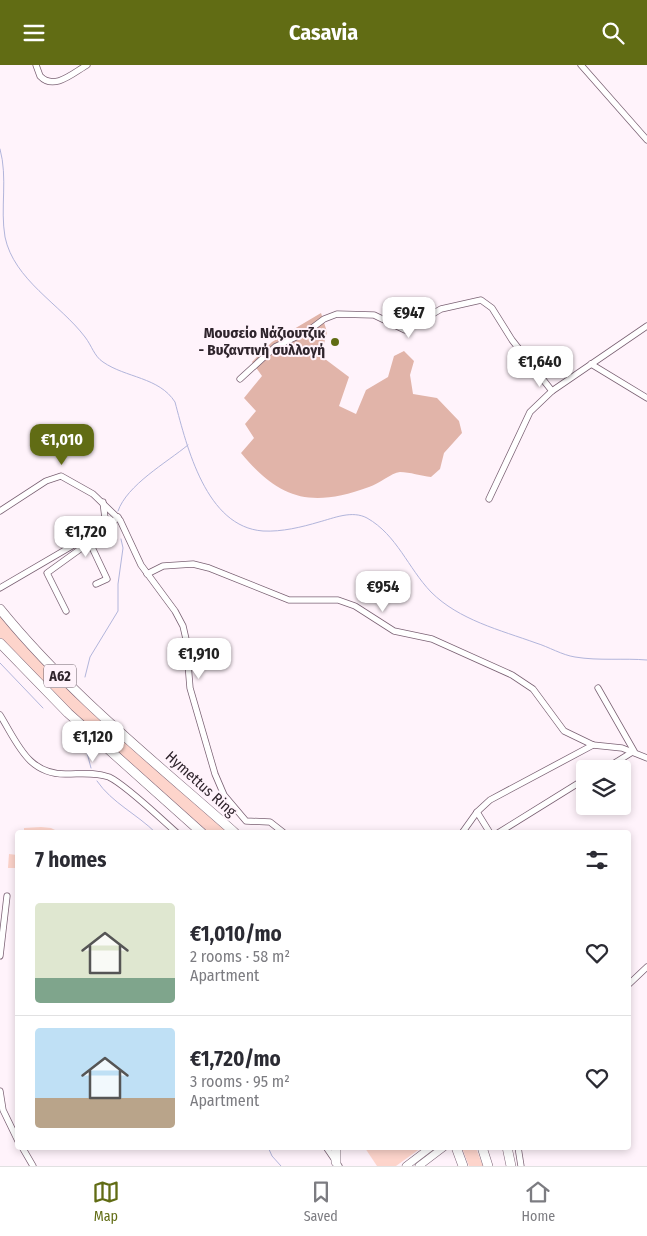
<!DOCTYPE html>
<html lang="en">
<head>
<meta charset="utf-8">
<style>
  body { margin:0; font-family:"Fira Sans Condensed",sans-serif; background:#f2f2f3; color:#2b2b33; height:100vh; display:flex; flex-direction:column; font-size:19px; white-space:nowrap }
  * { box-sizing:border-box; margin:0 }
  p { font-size:16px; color:#7c7c81 }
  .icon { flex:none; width:28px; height:28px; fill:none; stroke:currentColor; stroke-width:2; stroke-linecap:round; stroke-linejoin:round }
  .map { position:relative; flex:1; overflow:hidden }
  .side { position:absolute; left:15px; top:765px; width:616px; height:320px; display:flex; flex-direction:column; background:#fff; border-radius:5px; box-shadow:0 2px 8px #0003 }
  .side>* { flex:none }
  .buttons { position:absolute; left:576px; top:695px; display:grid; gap:10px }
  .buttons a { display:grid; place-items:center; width:55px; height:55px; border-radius:5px; background:#fff; box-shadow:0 2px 8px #0003; font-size:25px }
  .price { position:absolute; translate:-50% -42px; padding:0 11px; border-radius:10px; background:#fff; color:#222; font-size:16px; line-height:32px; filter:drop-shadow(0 1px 2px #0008) }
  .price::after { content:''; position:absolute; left:50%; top:30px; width:15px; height:11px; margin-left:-8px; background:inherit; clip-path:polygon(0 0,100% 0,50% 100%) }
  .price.current { background:#616c14; color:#fff }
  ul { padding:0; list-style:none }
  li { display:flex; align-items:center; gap:15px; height:125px; padding:0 20px }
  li+li { border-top:1px solid #e1e1e2 }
  li span { display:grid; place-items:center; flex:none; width:140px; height:100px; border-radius:5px; color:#555 }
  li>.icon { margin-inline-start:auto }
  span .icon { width:60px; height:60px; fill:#fffc; stroke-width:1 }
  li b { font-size:21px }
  h2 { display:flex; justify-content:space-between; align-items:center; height:60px; padding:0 20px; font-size:21px }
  header { display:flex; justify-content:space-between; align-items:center; height:65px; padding:0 20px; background:#616c14; color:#fff; font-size:22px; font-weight:700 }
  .dock { display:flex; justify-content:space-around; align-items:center; height:70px; border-top:1px solid #e1e1e2; background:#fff; font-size:14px; color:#7c7c81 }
  .dock a { display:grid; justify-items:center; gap:2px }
  .dock .current { color:#616c14 }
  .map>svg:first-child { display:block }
  .green { fill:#fdd4cb }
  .forest { fill:#e1b4a9 }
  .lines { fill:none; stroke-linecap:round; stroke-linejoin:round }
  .stream { stroke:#b2b5db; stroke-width:1 }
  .minor-casing { stroke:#7b6274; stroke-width:7 }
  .major-casing { stroke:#7b6274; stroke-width:8 }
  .highway-casing { stroke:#7b6274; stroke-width:10 }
  .minor { stroke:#fff; stroke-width:5.5 }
  .major { stroke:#fff; stroke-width:7 }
  .highway { stroke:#fff; stroke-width:9 }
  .poi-dot { fill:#616c14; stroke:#fff3fb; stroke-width:2 }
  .labels { text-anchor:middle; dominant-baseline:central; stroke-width:4; stroke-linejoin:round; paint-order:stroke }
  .shield { fill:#fff3fb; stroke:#6d626a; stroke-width:1 }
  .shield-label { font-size:14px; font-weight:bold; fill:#2f242c }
  .poi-label { font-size:15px; font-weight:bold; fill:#2f242c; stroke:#fff3fb; text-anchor:end }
  .street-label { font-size:15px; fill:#2f242c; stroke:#fff3fb }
</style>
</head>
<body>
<header><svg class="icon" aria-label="menu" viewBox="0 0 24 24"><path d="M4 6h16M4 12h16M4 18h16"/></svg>Casavia<svg class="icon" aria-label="search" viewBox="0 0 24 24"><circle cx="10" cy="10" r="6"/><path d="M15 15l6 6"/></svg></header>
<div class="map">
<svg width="647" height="1101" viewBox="0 0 647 1101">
  <rect width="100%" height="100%" fill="#fff3fb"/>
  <g class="green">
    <path d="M 0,551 C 67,632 149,698 228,767 L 208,767 L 68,644 L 0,573 Z"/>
    <polygon points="41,762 51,763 59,767 24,767 24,763"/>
    <polygon points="9,789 17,790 15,803 8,803"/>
    <polygon points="365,1083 421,1083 396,1101 377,1101"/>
    <polygon points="462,1083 476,1083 483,1101 469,1101"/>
  </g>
  <path class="forest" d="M 321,248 L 327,267 L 321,291 L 349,312 L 339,341 L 356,349 L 366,325 L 388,312 L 394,291 L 404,286 L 414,296 L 410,310 L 413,329 L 437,333 L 459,356 L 462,368 L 444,388 L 440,404 L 431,412 C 421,411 410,407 400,407 C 391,408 379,419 369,422 C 311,443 280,435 241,388 L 254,373 L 245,359 L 256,346 L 244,333 L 262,311 L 252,297 L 272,277 Z"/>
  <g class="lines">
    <g class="stream">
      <path d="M 0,84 C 8,113 0,143 5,172 C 14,215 60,239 85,272 C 92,281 94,291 103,297 C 126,313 159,312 175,337 C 187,382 206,462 263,466 C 282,467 302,462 319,457 C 334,453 352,445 367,453 C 397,470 408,503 431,527 C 459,555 500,565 536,578 C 549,582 562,590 575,592 C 599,596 623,593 647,595"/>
      <path d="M 118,446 C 127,420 166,398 188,380"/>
      <polyline points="0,598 43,643"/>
      <polyline points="85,612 90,592 118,546 118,519 123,483 121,474"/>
      <polyline points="86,684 91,703"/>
      <path d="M 97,716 C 112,738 137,749 156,768"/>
      <polyline points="268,1082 272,1091 281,1101"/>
    </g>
    <defs>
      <g id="minor">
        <path d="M 36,0 L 40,11 C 54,26 73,8 87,0"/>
        <polyline points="581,0 647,75"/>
        <polyline points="591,299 647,333"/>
        <polyline points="240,314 275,282 308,266 324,254 337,249 374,250 405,265 441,244 481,235 492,243 512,275 552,326"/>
        <polyline points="489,434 530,347 552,326 647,261"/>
        <polyline points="0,446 46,416 61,411 93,429 120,455 141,500 175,546 183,561 186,574 190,623 215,709 224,730 246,756 270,757 284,768"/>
        <polyline points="99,464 105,453 103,437"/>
        <polyline points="89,476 107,514 96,519"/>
        <polyline points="147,509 163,501 193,499 209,503 289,535 338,535 355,541 394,566 432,574 512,610 533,624 564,666 593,680 622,683 647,693"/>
        <polyline points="0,523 113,457 118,452"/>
        <polyline points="66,546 47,508 90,477"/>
        <polyline points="598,623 634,686 605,704"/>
        <path d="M 0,650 C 18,679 28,710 67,709 C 81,709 95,707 109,712 C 126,720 161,754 177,768"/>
        <polyline points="477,747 490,768"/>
        <polyline points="462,768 477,747 490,735 593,680"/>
        <polyline points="498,768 585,714"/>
        <polyline points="0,891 7,831"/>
        <polyline points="629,919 647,902"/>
        <polyline points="0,1026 3,1045 18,1076"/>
        <polyline points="22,1082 33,1101"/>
        <polyline points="326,1082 339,1101"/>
        <polyline points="518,1082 521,1101"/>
      </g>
      <g id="major">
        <polyline points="406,1101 431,1082"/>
        <polyline points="419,1101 444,1082"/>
      </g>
      <g id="highway">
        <path d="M 0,544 C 68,628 154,696 235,768"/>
        <polyline points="0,578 68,648 202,768"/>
        <polyline points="336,1082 336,1097"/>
        <polyline points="456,1082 463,1101"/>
        <polyline points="482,1082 488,1101"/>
        <polyline points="507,1082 511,1101"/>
      </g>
    </defs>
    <use href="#minor" class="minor-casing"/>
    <use href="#major" class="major-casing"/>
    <use href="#highway" class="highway-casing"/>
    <use href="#minor" class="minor"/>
    <use href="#major" class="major"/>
    <use href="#highway" class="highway"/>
  </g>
  <circle class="poi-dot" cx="335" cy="277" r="5"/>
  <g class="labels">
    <rect class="shield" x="44" y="599.5" width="32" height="23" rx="4"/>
    <g class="shield-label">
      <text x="60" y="611">Α62</text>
    </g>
    <g class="poi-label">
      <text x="325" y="268">Μουσείο Νάζιουτζικ<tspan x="325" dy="17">- Βυζαντινή συλλογή</tspan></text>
    </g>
    <g class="street-label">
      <text transform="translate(201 719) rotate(42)">Hymettus Ring</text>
    </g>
  </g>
</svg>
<div class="buttons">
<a><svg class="icon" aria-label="layers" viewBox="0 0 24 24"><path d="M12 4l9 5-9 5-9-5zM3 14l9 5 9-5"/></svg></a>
</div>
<b class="price" style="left:409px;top:274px">€947</b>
<b class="price" style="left:540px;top:323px">€1,640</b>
<b class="price current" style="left:62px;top:401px">€1,010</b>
<b class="price" style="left:86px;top:493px">€1,720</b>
<b class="price" style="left:383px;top:548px">€954</b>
<b class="price" style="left:199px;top:615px">€1,910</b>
<b class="price" style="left:93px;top:698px">€1,120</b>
<section class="side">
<h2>7 homes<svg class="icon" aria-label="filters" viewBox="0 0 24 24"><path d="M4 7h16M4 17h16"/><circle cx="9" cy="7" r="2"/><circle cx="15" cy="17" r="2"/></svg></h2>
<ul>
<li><span style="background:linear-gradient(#dfe7d0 75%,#7fa58c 0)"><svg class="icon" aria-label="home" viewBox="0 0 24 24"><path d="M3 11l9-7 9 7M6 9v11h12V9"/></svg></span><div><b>€1,010/mo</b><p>2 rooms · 58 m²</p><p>Apartment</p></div><svg class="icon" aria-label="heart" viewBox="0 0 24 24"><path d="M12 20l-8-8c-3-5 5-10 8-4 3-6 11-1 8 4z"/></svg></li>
<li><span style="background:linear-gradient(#bfe0f5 70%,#b9a48a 0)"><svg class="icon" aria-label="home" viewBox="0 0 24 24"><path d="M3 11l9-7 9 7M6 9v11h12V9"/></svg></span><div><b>€1,720/mo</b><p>3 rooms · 95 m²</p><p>Apartment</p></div><svg class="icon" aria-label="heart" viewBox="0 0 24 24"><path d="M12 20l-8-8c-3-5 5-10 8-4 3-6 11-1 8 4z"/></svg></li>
</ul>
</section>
</div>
<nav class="dock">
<a class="current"><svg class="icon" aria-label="map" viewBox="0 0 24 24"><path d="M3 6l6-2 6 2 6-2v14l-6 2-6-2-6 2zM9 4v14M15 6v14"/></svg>Map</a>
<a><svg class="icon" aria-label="saved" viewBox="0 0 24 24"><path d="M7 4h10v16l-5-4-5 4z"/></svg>Saved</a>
<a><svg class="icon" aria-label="home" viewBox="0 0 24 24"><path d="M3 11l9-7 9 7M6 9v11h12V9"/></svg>Home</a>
</nav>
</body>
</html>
